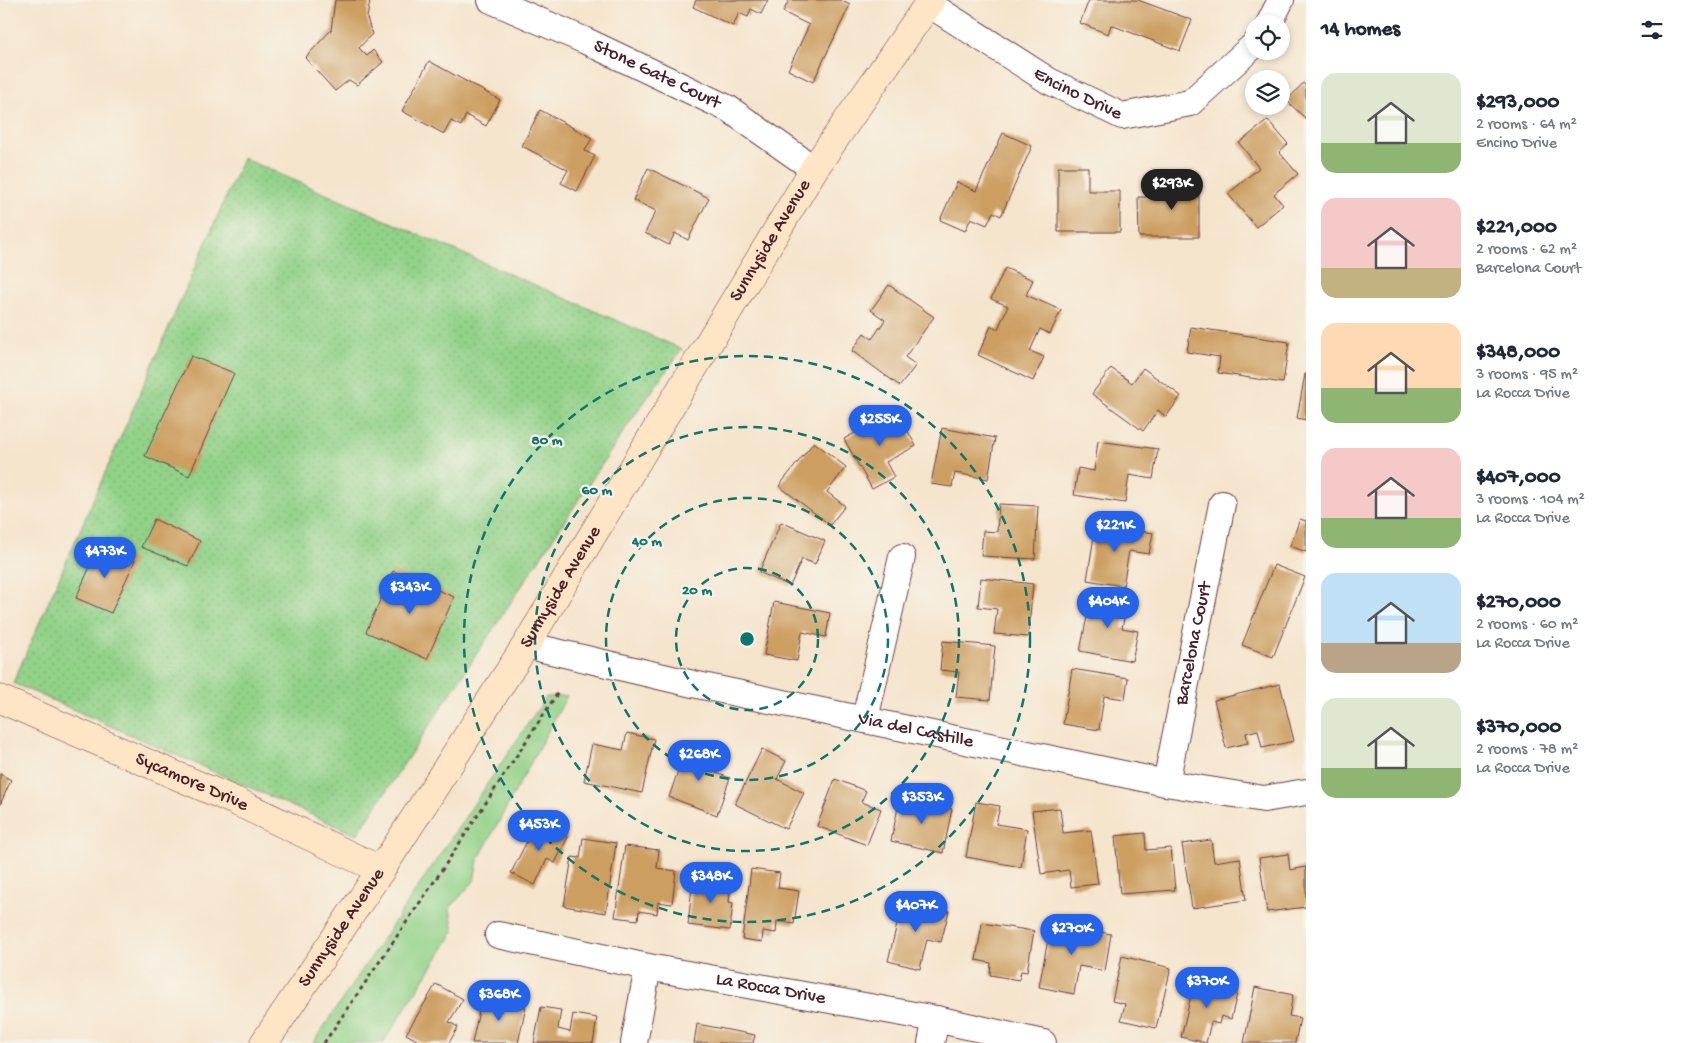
<!DOCTYPE html>
<html lang="en">
<head>
<meta charset="utf-8">
<style>
  body { margin:0; font-family:"Gochi Hand",sans-serif; background:#f6f6f7; color:#1f2937; height:100vh; display:flex; flex-direction:column; font-size:19px; white-space:nowrap }
  * { box-sizing:border-box; margin:0 }
  p { font-size:16px; color:#747a83 }
  .icon { flex:none; width:28px; height:28px; fill:none; stroke:currentColor; stroke-width:2; stroke-linecap:round; stroke-linejoin:round }
  .map { position:relative; flex:1; overflow:hidden }
  .details { display:flex; flex-direction:column; background:#fff; width:375px }
  .details>* { flex:none }
  .controls { position:absolute; left:1245px; top:15px; display:grid; gap:10px }
  .controls a { display:grid; place-items:center; width:45px; height:45px; border-radius:50%; background:#fff; box-shadow:0 2px 8px #0003; font-size:25px }
  .price { position:absolute; translate:-50% -42px; padding:0 11px; border-radius:18px; background:#2563eb; color:#fff; font-size:16px; line-height:32px; filter:drop-shadow(0 1px 2px #0008) }
  .price::after { content:''; position:absolute; left:50%; top:30px; width:15px; height:11px; margin-left:-8px; background:inherit; clip-path:polygon(0 0,100% 0,50% 100%) }
  .price.on { background:#222; color:#fff }
  ul { padding:0; list-style:none }
  li { display:flex; align-items:center; gap:15px; height:125px; padding:0 15px }
  li span { display:grid; place-items:center; flex:none; width:140px; height:100px; border-radius:15px; color:#555 }
  li>.icon { margin-inline-start:auto }
  span .icon { width:60px; height:60px; fill:#fffc; stroke-width:1 }
  li b { font-size:21px }
  h2 { display:flex; justify-content:space-between; align-items:center; height:60px; padding:0 15px; font-size:21px }
  main { display:flex; flex:1; min-height:0 }
  .map>svg:first-child { display:block }
  .grass { fill:url(#grass-dots); stroke:#6e785a }
  .green { fill:#91d188; stroke:#6e785a }
  .building { fill:#cc9e61 }
  .lines { fill:none; stroke-linecap:round; stroke-linejoin:round }
  .street-casing { stroke:#643d43; stroke-width:28 }
  .secondary-casing { stroke:#643d43; stroke-width:29 }
  .path { stroke:#643d43; stroke-width:3; stroke-dasharray:4 4; stroke-linecap:butt }
  .street { stroke:#fff; stroke-width:26 }
  .secondary { stroke:#fee5c5; stroke-width:28 }
  .ring { fill:none; stroke:#0f766e; stroke-width:2.5; stroke-dasharray:9 6 }
  .labels { text-anchor:middle; dominant-baseline:central; stroke-width:4.5; stroke-linejoin:round; paint-order:stroke }
  .street-label { font-size:19px; fill:#4a1f2b; stroke:#f7f3e8 }
  .centre { fill:#0f766e; stroke:#f7f3e8; stroke-width:2.5 }
  .ring-label { font-size:15px; text-anchor:middle; font-weight:bold; fill:#0f766e; stroke:#f7f3e8; stroke-width:4.5; stroke-linejoin:round; paint-order:stroke }
</style>
</head>
<body>
<main>
<div class="map">
<svg width="1306" height="1043" viewBox="0 0 1306 1043">
  <defs>
    <pattern id="grass-dots" width="8" height="8" patternUnits="userSpaceOnUse" patternTransform="scale(1.25)"><rect width="8" height="8" fill="#91d188"/><path d="M2 2h.1M6 6h.1" fill="none" stroke="#7fb376" stroke-width="1.8" stroke-linecap="round"/></pattern>
  </defs>
  <rect width="100%" height="100%" fill="#f7f3e8"/>
  <filter id="ink" filterUnits="userSpaceOnUse"><feTurbulence type="fractalNoise" baseFrequency=".02" numOctaves="2"/><feDisplacementMap in="SourceGraphic" scale="10" xChannelSelector="R" yChannelSelector="G"/><feConvolveMatrix kernelMatrix="1 2 1 2 8 2 1 2 1" color-interpolation-filters="sRGB"/></filter>
  <filter id="wash" filterUnits="userSpaceOnUse"><feTurbulence type="fractalNoise" baseFrequency=".0096" numOctaves="4" result="noise"/><feDisplacementMap in="SourceGraphic" scale="20" xChannelSelector="R" yChannelSelector="G"/><feGaussianBlur stdDeviation="1.12" result="paint"/><feColorMatrix in="noise" values="0 0 0 0 0 0 0 0 0 0 0 0 0 0 0 0 0 1.4 0 .05"/><feComposite in="paint" operator="in"/></filter>
  <g filter="url(#wash)">
    <rect width="100%" height="100%" fill="#f5e4cc"/>
    <polygon class="grass" points="243,158 682,349 630,422 357,835 13,683"/>
    <polygon class="green" points="567,696 478,860 474,881 450,908 454,932 383,1043 313,1043 546,697"/>
    <g id="blocks">
      <g class="building">
        <polygon points="335,0 370,0 367,18 372,34 359,48 367,56 373,50 383,62 357,85 349,80 335,91 305,58 331,30"/>
        <polygon points="696,0 768,0 761,14 751,9 748,17 739,13 733,26 693,7"/>
        <polygon points="789,0 840,0 850,5 813,82 788,70 809,25 783,12"/>
        <polygon points="1089,0 1138,0 1192,20 1180,51 1111,25 1108,34 1080,23"/>
        <polygon points="429,61 500,100 486,126 466,115 461,126 451,121 444,134 402,111"/>
        <polygon points="1303,83 1306,86 1306,119 1287,101"/>
        <polygon points="540,110 592,138 585,151 595,156 577,191 561,183 568,170 522,146"/>
        <polygon points="1268,120 1288,144 1279,152 1298,174 1274,194 1283,205 1256,227 1228,194 1259,168 1239,143"/>
        <polygon points="1003,133 1032,146 1001,216 993,212 987,225 971,218 965,231 940,220 957,182 976,191"/>
        <polygon points="1058,167 1088,167 1088,191 1120,191 1120,232 1058,232"/>
        <polygon points="648,168 709,198 688,240 675,233 669,245 645,233 656,211 633,200"/>
        <polygon points="1176,174 1199,174 1199,237 1139,237 1138,197 1176,197"/>
        <polygon points="1005,268 1033,280 1026,295 1061,310 1050,334 1040,329 1030,351 1044,357 1033,381 978,355 991,326 998,329 1008,306 991,299"/>
        <polygon points="889,285 934,317 905,357 916,365 900,386 852,351 864,333 872,339 885,320 871,310"/>
        <polygon points="1191,327 1289,342 1283,383 1218,373 1220,357 1187,352"/>
        <polygon points="191,356 234,373 189,476 145,456"/>
        <polygon points="1111,368 1132,383 1143,368 1181,396 1166,417 1158,410 1143,431 1092,394"/>
        <polygon points="1305,374 1306,374 1306,420 1297,418"/>
        <polygon points="896,410 916,446 886,462 894,477 872,489 844,439"/>
        <polygon points="942,428 995,438 988,479 955,473 952,487 931,484"/>
        <polygon points="1098,441 1158,449 1153,479 1129,475 1125,503 1074,495 1078,468 1094,471"/>
        <polygon points="814,442 846,467 827,492 845,506 830,525 779,486"/>
        <polygon points="999,504 1038,506 1035,559 981,556 983,531 997,532"/>
        <polygon points="154,519 200,541 188,566 141,547"/>
        <polygon points="1300,519 1306,521 1306,552 1290,546"/>
        <polygon points="781,522 825,541 815,564 802,559 790,586 759,572"/>
        <polygon points="1096,524 1153,533 1149,554 1129,551 1123,586 1087,580"/>
        <polygon points="100,544 135,560 111,613 76,598"/>
        <polygon points="1274,565 1305,577 1273,657 1242,645"/>
        <polygon points="393,571 454,597 427,659 366,632"/>
        <polygon points="981,578 1033,584 1028,637 994,634 997,609 978,607"/>
        <polygon points="1092,592 1128,599 1122,628 1138,631 1132,661 1080,651"/>
        <polygon points="774,602 830,613 826,637 802,632 797,661 764,655"/>
        <polygon points="943,641 995,646 990,700 956,697 959,672 940,670"/>
        <polygon points="1072,669 1128,678 1125,699 1104,696 1099,730 1063,724"/>
        <polygon points="1280,684 1294,741 1262,748 1258,730 1246,733 1248,743 1226,748 1214,700"/>
        <polygon points="627,733 654,739 642,793 584,781 592,744 623,750"/>
        <polygon points="687,745 714,755 708,770 730,778 717,815 669,797"/>
        <polygon points="762,749 786,761 777,779 804,793 786,829 735,804"/>
        <polygon points="0,774 11,780 0,805"/>
        <polygon points="835,779 866,791 861,802 881,809 867,845 817,826"/>
        <polygon points="900,798 952,809 943,853 891,841"/>
        <polygon points="976,802 1000,806 996,824 1027,829 1021,867 966,857"/>
        <polygon points="1060,808 1063,833 1091,830 1098,884 1071,887 1069,870 1041,874 1032,811"/>
        <polygon points="537,821 568,837 555,863 547,859 535,885 511,873"/>
        <polygon points="1145,833 1146,850 1171,848 1175,890 1120,894 1115,836"/>
        <polygon points="583,838 616,843 606,913 564,906 572,857 580,858"/>
        <polygon points="1211,840 1214,862 1240,858 1246,900 1192,908 1182,844"/>
        <polygon points="625,846 659,850 657,868 676,871 672,904 658,902 657,914 639,911 638,920 615,917"/>
        <polygon points="1288,854 1290,870 1306,867 1306,907 1267,912 1259,858"/>
        <polygon points="751,869 780,873 778,888 799,891 794,924 777,921 776,933 763,931 762,942 742,939"/>
        <polygon points="693,877 731,881 729,902 733,903 730,930 688,925"/>
        <polygon points="903,900 949,911 941,942 927,939 920,969 888,961"/>
        <polygon points="982,923 1034,931 1027,972 1021,971 1019,980 990,975 991,963 976,960"/>
        <polygon points="1051,923 1111,934 1105,971 1079,966 1074,994 1039,987"/>
        <polygon points="1122,956 1171,968 1156,1028 1121,1020 1125,1004 1112,1001"/>
        <polygon points="1195,979 1238,989 1231,1019 1221,1016 1219,1024 1211,1022 1206,1043 1181,1037"/>
        <polygon points="436,984 463,999 449,1022 458,1027 449,1043 422,1043 406,1034"/>
        <polygon points="1255,987 1293,995 1289,1016 1300,1018 1295,1043 1244,1043"/>
        <polygon points="482,997 526,1007 518,1043 472,1043"/>
        <polygon points="541,1007 561,1010 558,1029 570,1032 573,1014 597,1018 593,1043 534,1043"/>
        <polygon points="697,1024 755,1035 753,1043 694,1043"/>
      </g>
    </g>
  </g>
  <g filter="url(#ink)">
    <use href="#blocks" fill-opacity="0" stroke="#643d43" stroke-width="1"/>
    <g class="lines">
      <defs>
        <g id="street">
          <path id="s1" d="M 491,0 L 586,41 L 729,109 L 814,169"/>
          <path id="s2" d="M 929,4 L 1049,81 L 1122,116 L 1190,103 L 1254,45"/>
          <polyline points="1269,24 1281,0"/>
          <path id="s3" d="M 526,645 L 693,684 L 1166,783 L 1264,799 L 1306,792"/>
          <polyline points="865,719 902,557"/>
          <path id="s4" d="M 1166,783 L 1222,504"/>
          <path id="s5" d="M 498,935 L 648,967 L 936,1019 L 1043,1043"/>
          <polyline points="634,1043 648,967"/>
          <polyline points="931,1043 936,1019"/>
        </g>
        <g id="secondary">
          <path id="s6" d="M 0,699 L 235,801 L 381,870"/>
          <path id="s7" d="M 264,1043 L 381,870 L 526,645 L 814,169 L 931,0"/>
        </g>
      </defs>
      <use href="#street" class="street-casing"/>
      <use href="#secondary" class="secondary-casing"/>
      <polyline class="path" points="324,1043 438,876 559,691"/>
      <use href="#street" class="street"/>
      <use href="#secondary" class="secondary"/>
    </g>
  </g>
  <g class="ring">
    <circle cx="747" cy="639" r="71"/>
    <circle cx="747" cy="639" r="141"/>
    <circle cx="747" cy="639" r="212"/>
    <circle cx="747" cy="639" r="283"/>
  </g>
  <g class="labels">
    <g class="street-label">
      <text stroke="none"><textPath href="#s1" startOffset="182">Stone Gate Court</textPath></text>
      <text stroke="none"><textPath href="#s2" startOffset="174">Encino Drive</textPath></text>
      <text stroke="none"><textPath href="#s7" startOffset="949">Sunnyside Avenue</textPath></text>
      <text stroke="none"><textPath href="#s7" startOffset="544">Sunnyside Avenue</textPath></text>
      <text stroke="none"><textPath href="#s4" startOffset="142">Barcelona Court</textPath></text>
      <text stroke="none"><textPath href="#s3" startOffset="399">Via del Castille</textPath></text>
      <text stroke="none"><textPath href="#s6" startOffset="209">Sycamore Drive</textPath></text>
      <text stroke="none"><textPath href="#s7" startOffset="139">Sunnyside Avenue</textPath></text>
      <text stroke="none"><textPath href="#s5" startOffset="278">La Rocca Drive</textPath></text>
    </g>
  </g>
  <circle cx="747" cy="639" r="8" class="centre"/>
  <g class="ring-label">
    <text x="547" y="444">80 m</text>
    <text x="597" y="494">60 m</text>
    <text x="647" y="545">40 m</text>
    <text x="697" y="594">20 m</text>
  </g>
</svg>
<div class="controls">
<a><svg class="icon" aria-label="locate" viewBox="0 0 24 24"><circle cx="12" cy="12" r="6"/><path d="M12 2v4M12 18v4M2 12h4M18 12h4"/></svg></a>
<a><svg class="icon" aria-label="layers" viewBox="0 0 24 24"><path d="M12 4l9 5-9 5-9-5zM3 14l9 5 9-5"/></svg></a>
</div>
<b class="price on" style="left:1172px;top:211px">$293K</b>
<b class="price" style="left:880px;top:447px">$255K</b>
<b class="price" style="left:1115px;top:553px">$221K</b>
<b class="price" style="left:105px;top:579px">$473K</b>
<b class="price" style="left:410px;top:615px">$343K</b>
<b class="price" style="left:1108px;top:629px">$404K</b>
<b class="price" style="left:699px;top:782px">$268K</b>
<b class="price" style="left:922px;top:825px">$353K</b>
<b class="price" style="left:539px;top:852px">$453K</b>
<b class="price" style="left:711px;top:904px">$348K</b>
<b class="price" style="left:916px;top:933px">$407K</b>
<b class="price" style="left:1072px;top:956px">$270K</b>
<b class="price" style="left:1207px;top:1009px">$370K</b>
<b class="price" style="left:499px;top:1022px">$368K</b>
</div>
<section class="details">
<h2>14 homes<svg class="icon" aria-label="filters" viewBox="0 0 24 24"><path d="M4 7h16M4 17h16"/><circle cx="9" cy="7" r="2"/><circle cx="15" cy="17" r="2"/></svg></h2>
<ul>
<li><span style="background:linear-gradient(#dfe7d0 70%,#8fb573 0)"><svg class="icon" aria-label="home" viewBox="0 0 24 24"><path d="M3 11l9-7 9 7M6 9v11h12V9"/></svg></span><div><b>$293,000</b><p>2 rooms · 64 m²</p><p>Encino Drive</p></div></li>
<li><span style="background:linear-gradient(#f6c9c9 70%,#c2b280 0)"><svg class="icon" aria-label="home" viewBox="0 0 24 24"><path d="M3 11l9-7 9 7M6 9v11h12V9"/></svg></span><div><b>$221,000</b><p>2 rooms · 62 m²</p><p>Barcelona Court</p></div></li>
<li><span style="background:linear-gradient(#ffd9b3 65%,#8fb573 0)"><svg class="icon" aria-label="home" viewBox="0 0 24 24"><path d="M3 11l9-7 9 7M6 9v11h12V9"/></svg></span><div><b>$348,000</b><p>3 rooms · 95 m²</p><p>La Rocca Drive</p></div></li>
<li><span style="background:linear-gradient(#f6c9c9 70%,#8fb573 0)"><svg class="icon" aria-label="home" viewBox="0 0 24 24"><path d="M3 11l9-7 9 7M6 9v11h12V9"/></svg></span><div><b>$407,000</b><p>3 rooms · 104 m²</p><p>La Rocca Drive</p></div></li>
<li><span style="background:linear-gradient(#bfe0f5 70%,#b9a48a 0)"><svg class="icon" aria-label="home" viewBox="0 0 24 24"><path d="M3 11l9-7 9 7M6 9v11h12V9"/></svg></span><div><b>$270,000</b><p>2 rooms · 60 m²</p><p>La Rocca Drive</p></div></li>
<li><span style="background:linear-gradient(#dfe7d0 70%,#8fb573 0)"><svg class="icon" aria-label="home" viewBox="0 0 24 24"><path d="M3 11l9-7 9 7M6 9v11h12V9"/></svg></span><div><b>$370,000</b><p>2 rooms · 78 m²</p><p>La Rocca Drive</p></div></li>
</ul>
</section>
</main>
</body>
</html>
